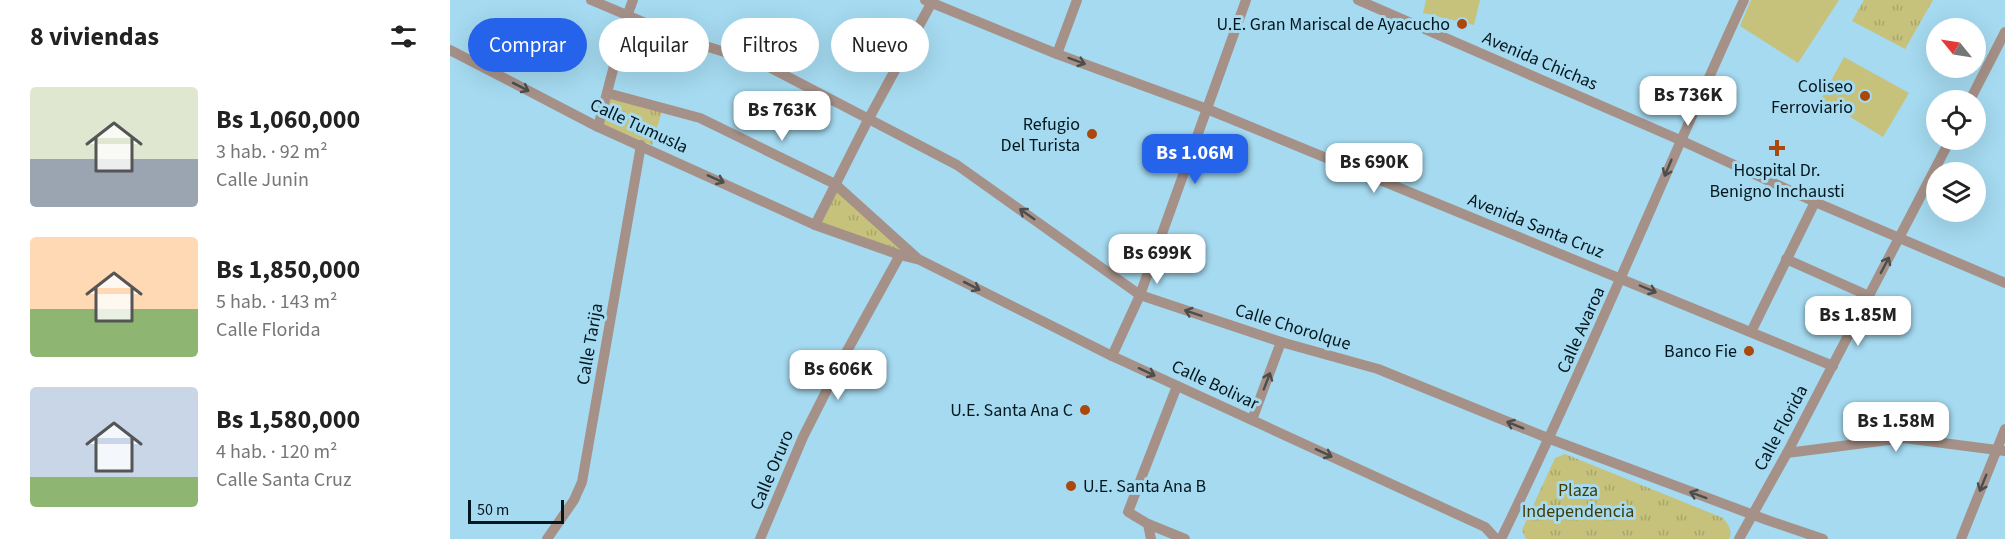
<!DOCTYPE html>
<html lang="es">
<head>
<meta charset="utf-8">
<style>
  body { margin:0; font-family:"Source Sans 3",sans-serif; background:#f2f2f2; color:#222; height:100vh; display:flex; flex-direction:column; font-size:22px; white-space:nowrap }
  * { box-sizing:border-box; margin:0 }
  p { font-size:20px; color:#767676 }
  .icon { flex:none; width:33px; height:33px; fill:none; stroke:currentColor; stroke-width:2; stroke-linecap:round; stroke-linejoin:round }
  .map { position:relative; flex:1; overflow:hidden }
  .details { display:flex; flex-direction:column; background:#fff; width:450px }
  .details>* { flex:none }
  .hud { position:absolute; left:18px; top:18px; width:570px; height:54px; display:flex; gap:12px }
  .needle { width:39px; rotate:300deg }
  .fabs { position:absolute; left:1476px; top:18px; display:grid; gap:12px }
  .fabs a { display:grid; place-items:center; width:60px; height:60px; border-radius:50%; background:#fff; box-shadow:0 6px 24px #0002; font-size:30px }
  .scale { position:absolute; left:18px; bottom:15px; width:96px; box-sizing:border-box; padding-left:6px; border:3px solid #03171e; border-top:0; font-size:16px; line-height:21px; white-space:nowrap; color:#03171e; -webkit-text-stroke:4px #a5daf0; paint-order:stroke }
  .price { position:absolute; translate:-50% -51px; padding:0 14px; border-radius:12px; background:#fff; color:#222; font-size:20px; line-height:39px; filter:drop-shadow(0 2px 3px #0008) }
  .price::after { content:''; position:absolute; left:50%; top:36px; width:18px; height:14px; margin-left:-9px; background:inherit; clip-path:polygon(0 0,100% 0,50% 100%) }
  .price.current { background:#2563eb; color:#fff }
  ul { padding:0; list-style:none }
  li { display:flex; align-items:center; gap:18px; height:150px; padding:0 30px }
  li span { display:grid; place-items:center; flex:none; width:168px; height:120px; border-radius:6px; color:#555 }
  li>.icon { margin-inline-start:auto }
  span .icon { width:72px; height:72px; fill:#fffc; stroke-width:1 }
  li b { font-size:26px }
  h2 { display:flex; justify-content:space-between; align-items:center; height:72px; padding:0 30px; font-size:26px }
  .tag { padding:0 21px; border-radius:27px; background:#fff; box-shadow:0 6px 24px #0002; font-size:21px; line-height:54px }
  .tag.current { background:#2563eb; color:#fff }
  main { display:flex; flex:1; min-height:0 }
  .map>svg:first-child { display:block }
  .park { fill:url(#park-tufts) }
  .pitch { fill:#c6c27c }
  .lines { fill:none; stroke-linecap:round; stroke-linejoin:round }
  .street { stroke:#a69188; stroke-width:10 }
  .oneway { stroke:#4c4e4e }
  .poi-dot { fill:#ab490c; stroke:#a5daf0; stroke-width:2 }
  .labels { text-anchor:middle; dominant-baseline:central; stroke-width:6; stroke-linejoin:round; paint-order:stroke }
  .poi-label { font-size:18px; fill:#03171e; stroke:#a5daf0; text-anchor:end }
  .street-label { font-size:18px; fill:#03171e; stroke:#a5daf0 }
  .park-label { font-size:18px; fill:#403c03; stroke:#a5daf0 }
</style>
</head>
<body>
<main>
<section class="details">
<h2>8 viviendas<svg class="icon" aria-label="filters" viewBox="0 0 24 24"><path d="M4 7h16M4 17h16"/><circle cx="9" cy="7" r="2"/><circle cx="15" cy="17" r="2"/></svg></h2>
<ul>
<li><span style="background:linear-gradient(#dfe7d0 60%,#9aa5b1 0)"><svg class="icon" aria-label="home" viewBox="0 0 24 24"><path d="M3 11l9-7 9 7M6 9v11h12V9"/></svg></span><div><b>Bs 1,060,000</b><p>3 hab. · 92 m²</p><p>Calle Junin</p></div></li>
<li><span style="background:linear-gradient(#ffd9b3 60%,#8fb573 0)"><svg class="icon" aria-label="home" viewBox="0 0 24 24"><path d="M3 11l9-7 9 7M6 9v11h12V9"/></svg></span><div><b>Bs 1,850,000</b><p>5 hab. · 143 m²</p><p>Calle Florida</p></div></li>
<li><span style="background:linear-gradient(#c9d6e8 75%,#8fb573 0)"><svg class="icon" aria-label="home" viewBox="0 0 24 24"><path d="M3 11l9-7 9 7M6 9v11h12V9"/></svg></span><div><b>Bs 1,580,000</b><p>4 hab. · 120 m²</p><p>Calle Santa Cruz</p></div></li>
</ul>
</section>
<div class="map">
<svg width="1555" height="539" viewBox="0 0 1555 539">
  <defs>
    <pattern id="park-tufts" width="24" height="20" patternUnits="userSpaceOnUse" patternTransform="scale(1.5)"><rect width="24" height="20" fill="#c6c27c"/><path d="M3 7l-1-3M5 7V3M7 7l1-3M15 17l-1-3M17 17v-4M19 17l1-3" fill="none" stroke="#a8a66b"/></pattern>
  </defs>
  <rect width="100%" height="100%" fill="#a5daf0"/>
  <g class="park">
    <polygon points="1414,0 1483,0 1455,49 1402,21"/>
    <polygon points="159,97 212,111 202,145 153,125"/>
    <polygon points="386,190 459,255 370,223"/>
    <path d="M 1115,454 L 1273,518 C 1278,524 1283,531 1279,539 L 1076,539 L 1072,530 L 1105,458 Z"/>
  </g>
  <g class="pitch">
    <polygon points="976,0 1030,0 1024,25 973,13"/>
    <polygon points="1301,0 1389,0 1348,63 1290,26"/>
    <polygon points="1394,57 1459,93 1433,137 1371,99"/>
  </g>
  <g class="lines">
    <g class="street">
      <polyline points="141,0 236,40 313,64 507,165 690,295 831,342 928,369 1100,439 1317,520 1373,539"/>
      <polyline points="475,0 607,54 757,109 1383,366"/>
      <polyline points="908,0 1230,140 1365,202 1555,283"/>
      <polyline points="0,50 148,127 365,225 450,255 470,260 662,356 1035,527 1046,539"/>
      <polyline points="607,54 627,0"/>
      <polyline points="157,93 250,118 385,184 467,258"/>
      <polyline points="1520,100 1555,32"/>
      <polyline points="148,127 177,16 183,0"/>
      <polyline points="365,225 418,120 483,0"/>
      <polyline points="1336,259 1419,296"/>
      <polyline points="1301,332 1365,202"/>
      <polyline points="662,356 690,295 796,0"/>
      <polyline points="802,420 831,342"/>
      <polyline points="1337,453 1454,438 1555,451"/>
      <polyline points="698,524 735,539"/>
      <polyline points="97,539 124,500 132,482 191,145"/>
      <polyline points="310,539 353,437 392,360 450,255"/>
      <polyline points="701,539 698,524 678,512 727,386"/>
      <path d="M 1051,539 C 1137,362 1212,179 1294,0"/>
      <polyline points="1289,539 1337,453 1500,140"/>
      <polyline points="1511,539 1555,429"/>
    </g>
  </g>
  <defs><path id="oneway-shaft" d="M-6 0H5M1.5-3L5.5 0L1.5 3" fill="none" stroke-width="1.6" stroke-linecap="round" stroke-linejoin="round" transform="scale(1.5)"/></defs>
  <g class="oneway">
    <use href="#oneway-shaft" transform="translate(627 61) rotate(20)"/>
    <use href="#oneway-shaft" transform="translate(71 87) rotate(27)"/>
    <use href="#oneway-shaft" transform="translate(1218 168) rotate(113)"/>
    <use href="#oneway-shaft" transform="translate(266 179) rotate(24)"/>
    <use href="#oneway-shaft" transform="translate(577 214) rotate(-145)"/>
    <use href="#oneway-shaft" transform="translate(1435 265) rotate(-62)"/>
    <use href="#oneway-shaft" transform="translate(522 286) rotate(27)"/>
    <use href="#oneway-shaft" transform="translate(1198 289) rotate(23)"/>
    <use href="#oneway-shaft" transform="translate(743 313) rotate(-161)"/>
    <use href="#oneway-shaft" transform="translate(697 372) rotate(25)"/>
    <use href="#oneway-shaft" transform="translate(817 381) rotate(-69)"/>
    <use href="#oneway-shaft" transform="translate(1065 425) rotate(-158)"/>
    <use href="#oneway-shaft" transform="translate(874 453) rotate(25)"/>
    <use href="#oneway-shaft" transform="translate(1533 483) rotate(112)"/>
    <use href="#oneway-shaft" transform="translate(1248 495) rotate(-160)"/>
  </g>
  <g class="poi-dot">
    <circle cx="1012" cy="24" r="6"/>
    <circle cx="1415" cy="96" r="6"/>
    <circle cx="642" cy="134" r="6"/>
    <path d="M1324 139h6v6h6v6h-6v6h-6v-6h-6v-6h6z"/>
    <circle cx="1299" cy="351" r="6"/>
    <circle cx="635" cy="410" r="6"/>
    <circle cx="621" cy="486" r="6"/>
  </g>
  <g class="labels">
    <g class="poi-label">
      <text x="1000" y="24">U.E. Gran Mariscal de Ayacucho</text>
      <text x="1403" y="86">Coliseo<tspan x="1403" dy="21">Ferroviario</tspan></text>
      <text x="630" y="124">Refugio<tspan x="630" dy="21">Del Turista</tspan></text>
      <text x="1327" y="170" text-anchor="middle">Hospital Dr.<tspan x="1327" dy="21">Benigno Inchausti</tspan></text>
      <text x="1287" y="351">Banco Fie</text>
      <text x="623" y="410">U.E. Santa Ana C</text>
      <text x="633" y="486" text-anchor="start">U.E. Santa Ana B</text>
    </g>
    <g class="street-label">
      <text transform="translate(1090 61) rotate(23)">Avenida Chichas</text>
      <text transform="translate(189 126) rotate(25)">Calle Tumusla</text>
      <text transform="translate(1086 226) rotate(22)">Avenida Santa Cruz</text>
      <text transform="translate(843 327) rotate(17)">Calle Chorolque</text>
      <text transform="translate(1131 330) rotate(-66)">Calle Avaroa</text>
      <text transform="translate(140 344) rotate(-80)">Calle Tarija</text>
      <text transform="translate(765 385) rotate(25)">Calle Bolivar</text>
      <text transform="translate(1331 428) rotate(-62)">Calle Florida</text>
      <text transform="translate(322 470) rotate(-67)">Calle Oruro</text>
    </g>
    <g class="park-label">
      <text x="1128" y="490">Plaza<tspan x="1128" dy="21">Independencia</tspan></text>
    </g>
  </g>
</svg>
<div class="fabs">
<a><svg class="needle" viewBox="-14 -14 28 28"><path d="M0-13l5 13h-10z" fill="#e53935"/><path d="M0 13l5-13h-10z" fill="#767676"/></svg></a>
<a><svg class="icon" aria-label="locate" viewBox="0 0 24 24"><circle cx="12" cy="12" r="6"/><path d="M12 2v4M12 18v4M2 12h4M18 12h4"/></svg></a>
<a><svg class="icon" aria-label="layers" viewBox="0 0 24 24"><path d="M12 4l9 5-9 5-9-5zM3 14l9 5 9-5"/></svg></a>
</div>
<div class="scale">50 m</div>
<b class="price" style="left:1238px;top:127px">Bs 736K</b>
<b class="price" style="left:332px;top:142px">Bs 763K</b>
<b class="price current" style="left:745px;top:185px">Bs 1.06M</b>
<b class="price" style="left:924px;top:194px">Bs 690K</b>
<b class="price" style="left:707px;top:285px">Bs 699K</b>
<b class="price" style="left:1408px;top:347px">Bs 1.85M</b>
<b class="price" style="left:388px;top:401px">Bs 606K</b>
<b class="price" style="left:1446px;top:453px">Bs 1.58M</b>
<div class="hud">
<a class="tag current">Comprar</a>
<a class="tag">Alquilar</a>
<a class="tag">Filtros</a>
<a class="tag">Nuevo</a>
</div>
</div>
</main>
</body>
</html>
